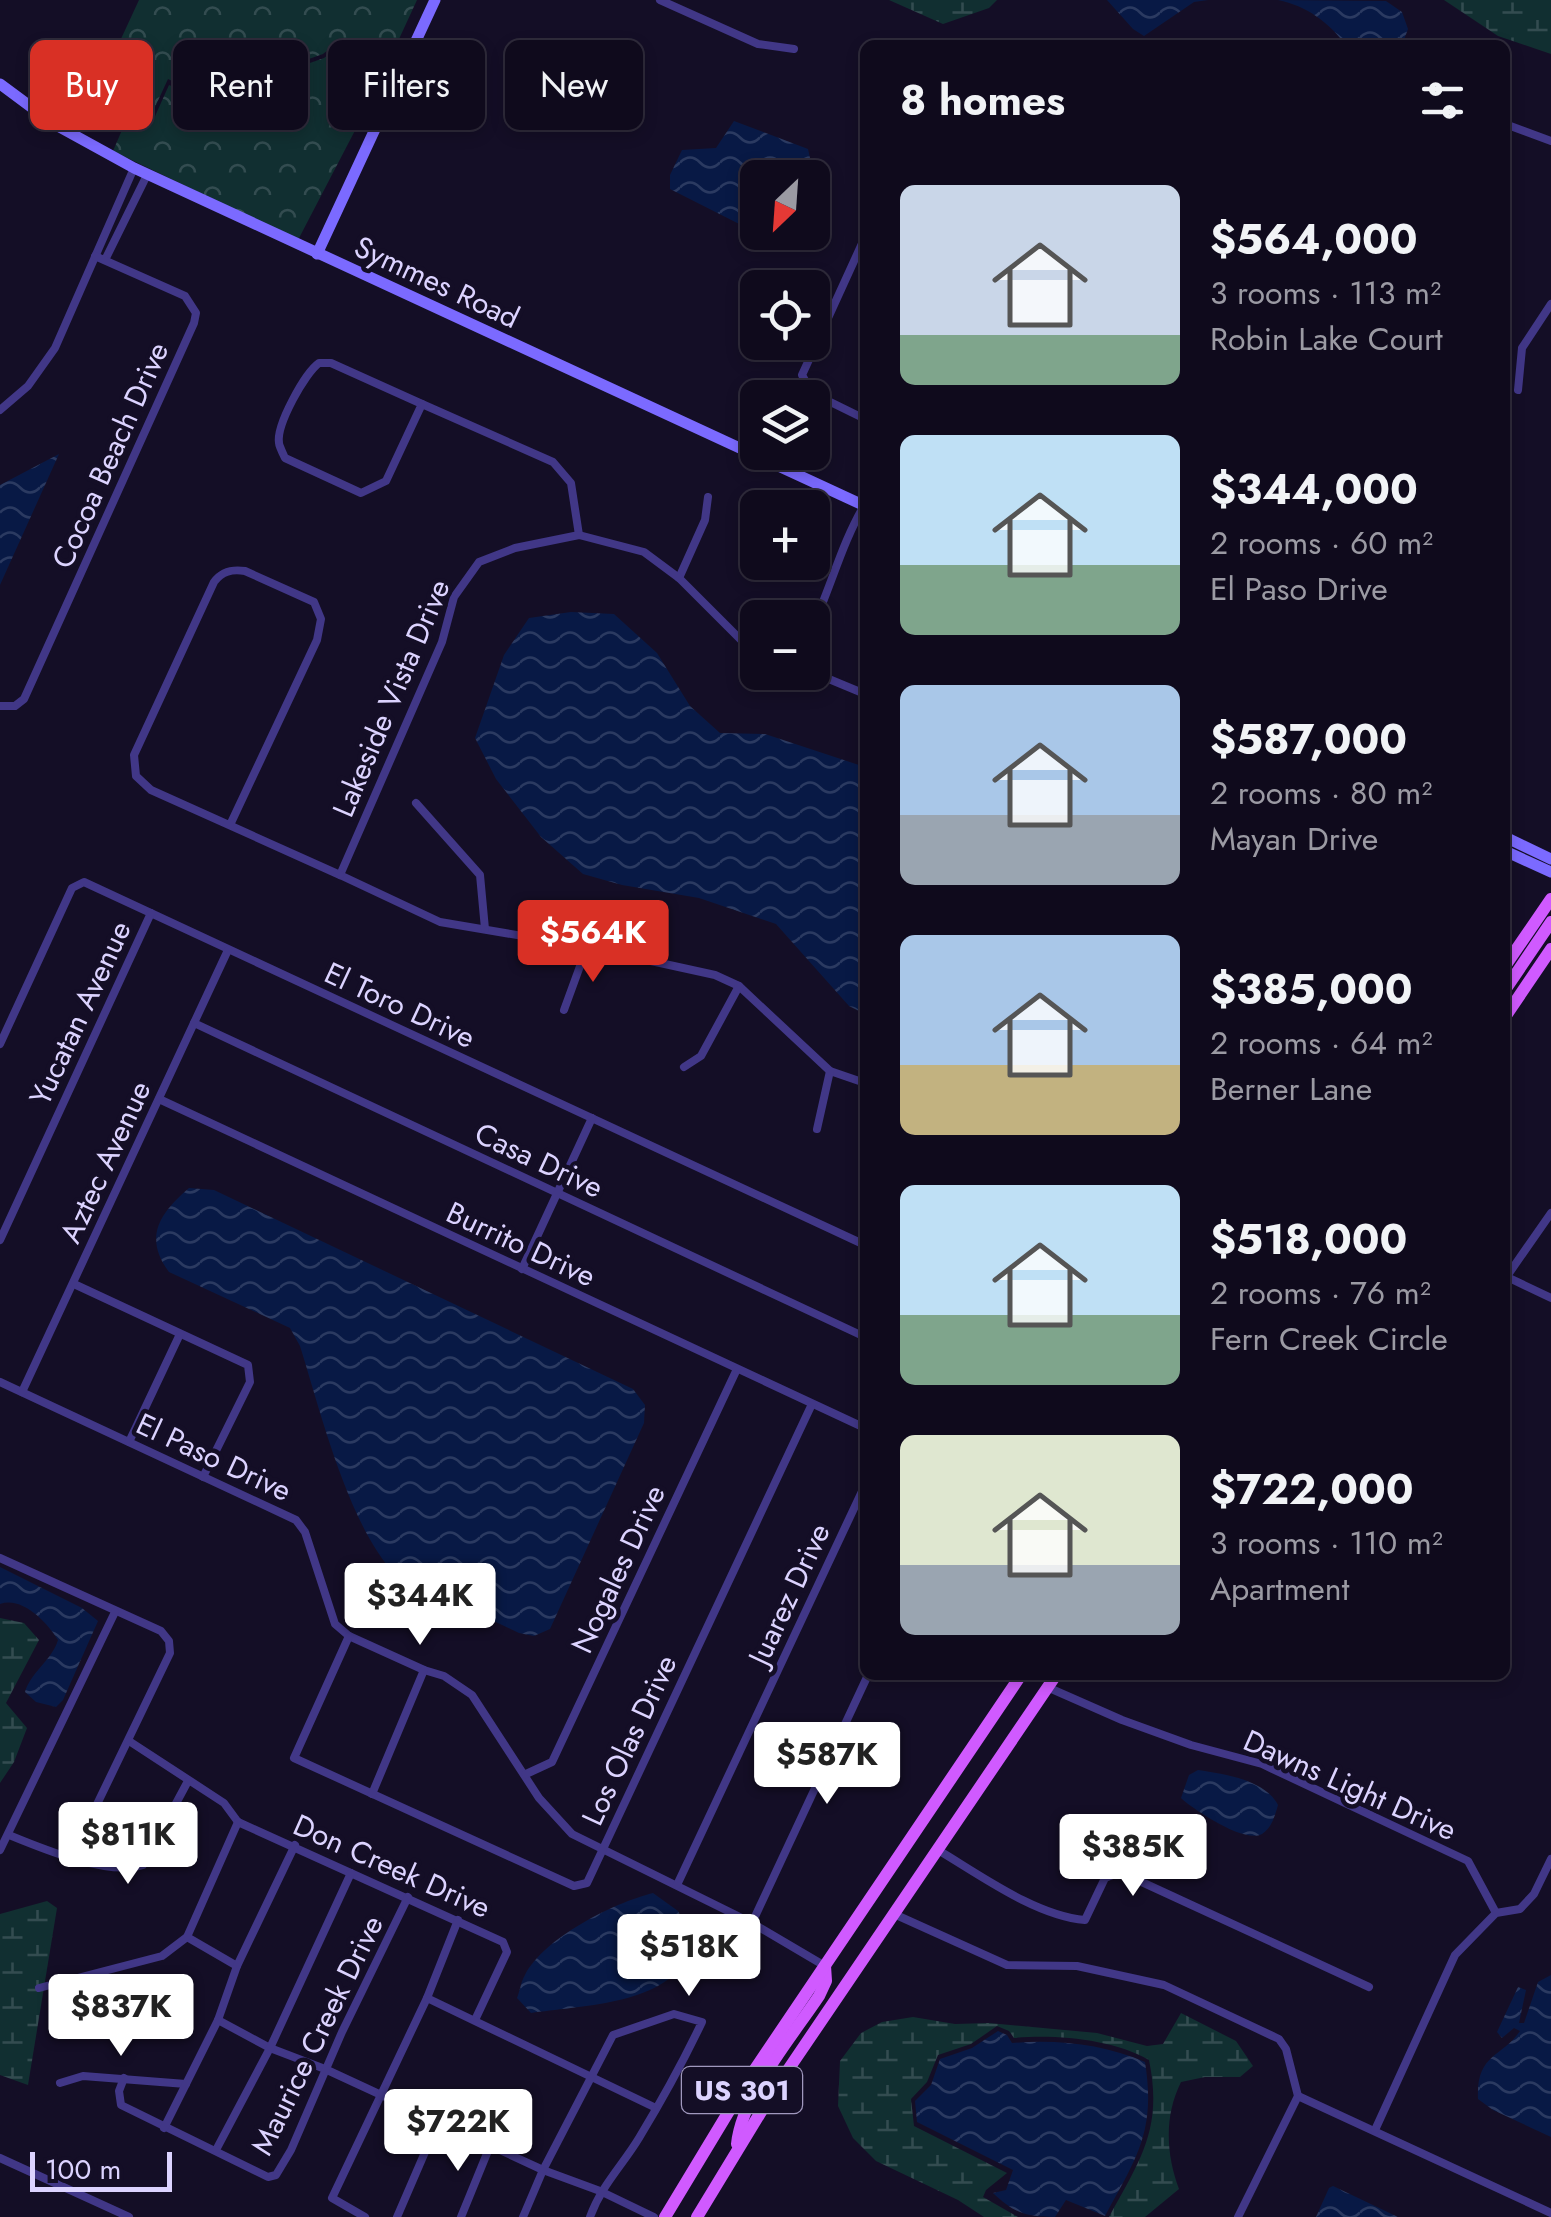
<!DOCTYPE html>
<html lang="en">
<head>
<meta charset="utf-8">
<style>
  body { margin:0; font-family:Jost,sans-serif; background:#1d1829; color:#f1f3f6; height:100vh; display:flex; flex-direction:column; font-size:38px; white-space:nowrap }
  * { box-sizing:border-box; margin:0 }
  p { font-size:32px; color:#9b9aa3 }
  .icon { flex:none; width:55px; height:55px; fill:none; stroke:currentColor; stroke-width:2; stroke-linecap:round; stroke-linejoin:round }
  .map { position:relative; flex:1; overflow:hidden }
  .panel { position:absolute; left:860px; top:40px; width:650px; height:1640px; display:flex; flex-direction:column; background:#0f0a1c; border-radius:15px; box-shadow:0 5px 15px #0003,0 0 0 2px #2f2b3b }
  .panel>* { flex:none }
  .guide { position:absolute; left:30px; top:40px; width:680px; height:90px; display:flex; gap:20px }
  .needle { width:65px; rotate:205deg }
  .tools { position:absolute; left:740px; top:160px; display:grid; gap:20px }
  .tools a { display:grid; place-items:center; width:90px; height:90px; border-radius:15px; background:#0f0a1c; box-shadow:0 5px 15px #0003,0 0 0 2px #2f2b3b; font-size:50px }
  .scale { position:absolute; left:30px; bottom:25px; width:142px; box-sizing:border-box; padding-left:10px; border:5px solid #dcd3ff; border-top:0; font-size:28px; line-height:35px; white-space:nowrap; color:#dcd3ff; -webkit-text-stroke:8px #140e26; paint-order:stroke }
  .price { position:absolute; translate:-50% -85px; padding:0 22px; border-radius:10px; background:#fff; color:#222; font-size:32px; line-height:65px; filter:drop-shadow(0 2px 5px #0008) }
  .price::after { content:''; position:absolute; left:50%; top:60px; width:30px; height:22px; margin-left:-15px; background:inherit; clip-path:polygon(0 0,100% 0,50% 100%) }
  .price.on { background:#d93025; color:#fff }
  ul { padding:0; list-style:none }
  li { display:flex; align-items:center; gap:30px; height:250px; padding:0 40px }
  li span { display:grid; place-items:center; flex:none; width:280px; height:200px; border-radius:15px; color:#555 }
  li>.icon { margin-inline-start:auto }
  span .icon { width:120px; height:120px; fill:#fffc; stroke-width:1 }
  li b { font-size:42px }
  h2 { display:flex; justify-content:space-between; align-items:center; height:120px; padding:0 40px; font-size:42px }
  .chip { padding:0 35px; border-radius:15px; background:#0f0a1c; box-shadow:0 5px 15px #0003,0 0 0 2px #2f2b3b; font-size:35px; line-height:90px }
  .chip.on { background:#d93025; color:#fff }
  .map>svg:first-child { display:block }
  .wetland { fill:url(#wetland-marsh) }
  .park { fill:url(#park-crowns) }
  .water { fill:url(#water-waves) }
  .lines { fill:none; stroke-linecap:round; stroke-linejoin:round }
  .street { stroke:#413787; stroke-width:8 }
  .secondary { stroke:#7b6aff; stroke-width:11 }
  .primary { stroke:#d05aff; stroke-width:12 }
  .labels { text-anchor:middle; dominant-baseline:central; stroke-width:9; stroke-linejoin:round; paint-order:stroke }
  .shield { fill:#140e26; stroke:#a098be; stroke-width:2.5 }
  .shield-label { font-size:28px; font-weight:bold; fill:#dcd3ff }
  .street-label { font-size:30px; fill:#dcd3ff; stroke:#140e26 }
</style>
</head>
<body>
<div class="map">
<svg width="1551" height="2217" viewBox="0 0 1551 2217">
  <defs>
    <pattern id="wetland-marsh" width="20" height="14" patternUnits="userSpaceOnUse" patternTransform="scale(2.5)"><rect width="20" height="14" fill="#112f31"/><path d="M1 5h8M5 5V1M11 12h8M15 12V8" fill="none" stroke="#334c50"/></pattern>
    <pattern id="park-crowns" width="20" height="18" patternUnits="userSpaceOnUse" patternTransform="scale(2.5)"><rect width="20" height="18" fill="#112f31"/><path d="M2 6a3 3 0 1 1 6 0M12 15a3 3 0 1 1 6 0" fill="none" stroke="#334c50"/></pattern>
    <pattern id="water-waves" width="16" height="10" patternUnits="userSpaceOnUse" patternTransform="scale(2.5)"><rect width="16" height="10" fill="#081945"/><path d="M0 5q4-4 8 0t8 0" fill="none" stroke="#2b3a61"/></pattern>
  </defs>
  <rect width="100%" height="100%" fill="#140e26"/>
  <g class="wetland">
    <polygon points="889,0 997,0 989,8 943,24"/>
    <polygon points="1444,0 1551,0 1551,54 1498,36"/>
    <polygon points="0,1618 24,1623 39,1640 6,1703 27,1728 14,1762 0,1783"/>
    <polygon points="47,1901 57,1908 28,2085 0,2075 0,1914"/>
    <path d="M 1181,2013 L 1236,2041 L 1253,2066 L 1240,2077 L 1205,2077 L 1181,2082 C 1164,2116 1166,2154 1179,2189 L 1145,2217 L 1109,2217 C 1141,2159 1163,2128 1149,2060 C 1113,2039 1055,2034 1014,2038 L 1009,2031 L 997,2026 L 971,2044 L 938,2055 L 927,2082 L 911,2099 L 914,2126 L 1007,2173 L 986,2190 L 983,2197 L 1018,2217 L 984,2217 L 958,2200 L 876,2161 L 853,2138 L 838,2106 L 840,2061 L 861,2033 L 882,2022 L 913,2017 L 955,2024 L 989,2023 L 1097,2033 L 1147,2046 L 1163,2044 Z"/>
  </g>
  <g class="park">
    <path d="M 139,0 L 417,0 L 387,65 C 366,56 342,36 323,54 L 204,96 L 168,79 L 149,120 L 95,95 Z"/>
    <polygon points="342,50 387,69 298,240 113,151 128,116 147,124 152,123 169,85 205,100 324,58 333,51"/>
  </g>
  <g class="water">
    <polygon points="1107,0 1208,0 1194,2 1144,36 1133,29"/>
    <path d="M 1278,0 L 1386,1 L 1402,12 L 1408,29 L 1402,45 L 1346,45 C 1328,22 1307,6 1278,0 Z"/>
    <polygon points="734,121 808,149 812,167 808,177 758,178 758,232 764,233 757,233 670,189 670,175 682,150 716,148"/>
    <polygon points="59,454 0,585 0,485"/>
    <polygon points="571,612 614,614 657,653 690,706 720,733 765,734 865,767 865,1014 849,1006 776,924 699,898 622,885 583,874 541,837 496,779 475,738 504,655 529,618"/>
    <path d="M 189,1188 L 214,1190 L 633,1389 L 645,1405 L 644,1423 L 550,1629 L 534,1636 L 519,1633 L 395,1574 C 349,1527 320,1410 300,1346 L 290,1328 L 169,1272 C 143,1237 160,1213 189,1188 Z"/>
    <path d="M 0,1567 L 82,1608 L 98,1621 L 63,1700 L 56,1707 L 36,1702 L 25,1692 C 31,1672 52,1660 58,1640 C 47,1622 22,1596 0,1604 Z"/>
    <path d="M 1198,1770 C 1225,1774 1265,1780 1278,1805 C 1275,1815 1272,1828 1262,1834 C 1245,1844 1194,1810 1181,1798 L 1189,1775 Z"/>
    <path d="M 653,1893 L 678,1911 L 691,1935 C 690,1942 689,1952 686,1958 C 664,2005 576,2006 531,2013 L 517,1998 C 520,1991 521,1981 525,1975 C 544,1938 613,1903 653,1893 Z"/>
    <path d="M 1551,1975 L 1551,2137 L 1493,2110 L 1478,2099 C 1476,2053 1502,2058 1520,2031 L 1514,2028 L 1502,2038 L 1497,2032 L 1518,1987 L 1526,1990 L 1519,2023 L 1524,2023 L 1538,1982 Z"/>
    <path d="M 998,2031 L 1007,2035 L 1012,2043 C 1057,2039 1104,2044 1145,2062 C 1156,2131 1137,2157 1105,2216 L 1066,2200 L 1055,2217 C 1026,2217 1014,2213 993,2193 L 1006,2190 L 1013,2170 L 917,2122 L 915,2101 L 931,2085 L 940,2059 L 972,2048 Z"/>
    <polygon points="1333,2186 1398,2217 1316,2217 1329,2188"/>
  </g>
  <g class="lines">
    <g class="street">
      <polyline points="660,0 758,44 794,49"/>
      <polyline points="1505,124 1551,141"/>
      <polyline points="865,237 802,375 812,393 865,419"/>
      <polyline points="105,260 147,175"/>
      <path d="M 319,363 L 331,363 L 422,404 L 386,481 L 361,493 L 285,458 C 284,456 279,445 279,443 C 276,425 305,373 319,363 Z"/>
      <polyline points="1518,390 1522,348 1551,304"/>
      <polyline points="422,404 553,462 571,483 579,535"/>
      <polyline points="0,410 28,386 55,348 134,168"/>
      <polyline points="863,505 865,483"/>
      <polyline points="679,578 705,520 708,497"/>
      <path d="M 812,628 C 831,587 842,542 865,504"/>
      <polyline points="758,650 746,645 679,578 644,552 579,535 515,548 479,562 454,597 442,642 340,875 440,922 587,947 715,975 739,986 830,1071 865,1083"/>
      <polyline points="812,672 865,694"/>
      <polyline points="0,706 15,706 24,699 194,323 196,313 185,296 95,256"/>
      <polyline points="416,803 480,875 485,929"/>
      <path d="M 230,825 L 317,640 L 321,619 L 314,602 L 245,571 C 232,569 222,571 214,582 L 134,755 L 136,776 L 151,790 L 340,875"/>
      <polyline points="564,1010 587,947"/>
      <polyline points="194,1023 865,1337"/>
      <polyline points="0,1044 72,888 84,882 865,1245"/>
      <polyline points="684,1067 701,1056 739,986"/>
      <polyline points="159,1099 865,1428"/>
      <polyline points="817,1129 830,1071"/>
      <polyline points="0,1240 151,913"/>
      <polyline points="522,1269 592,1118"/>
      <polyline points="1505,1276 1551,1298"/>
      <polyline points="1505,1279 1551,1213"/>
      <polyline points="74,1284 248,1365 250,1382 203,1477"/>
      <polyline points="0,1382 296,1520 305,1532 335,1624 349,1636 424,1670 444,1676 472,1695 539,1798 572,1834 752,1923 825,1966"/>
      <polyline points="22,1392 228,950"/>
      <polyline points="129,1442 180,1334"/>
      <polyline points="0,1558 161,1631 169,1641 170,1653 72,1856"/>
      <polyline points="349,1636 294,1758 574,1886 587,1883 812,1404"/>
      <polyline points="1047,1687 1122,1720 1191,1745 1262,1764 1468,1861 1496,1913"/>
      <polyline points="129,1741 224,1803 238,1822"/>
      <polyline points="526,1774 552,1762 737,1369"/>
      <polyline points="372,1794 424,1670"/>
      <polyline points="94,1811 158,1838"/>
      <polyline points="238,1822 503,1942 507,1952 475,2020"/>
      <path d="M 9,1835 C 43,1849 108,1876 143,1865 L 188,1781"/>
      <polyline points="0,1850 115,1612"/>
      <path d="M 938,1850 C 980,1875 1036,1916 1085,1920 L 1105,1878 L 1120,1872 L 1369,1987"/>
      <polyline points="677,1885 865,1485"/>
      <polyline points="894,1914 1007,1965 1077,1966 1164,1985 1279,2039 1286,2049 1298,2096 1238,2217"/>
      <polyline points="752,1923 868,1675"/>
      <polyline points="187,1937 237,1966"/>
      <polyline points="39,1988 162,1956 187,1937 238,1822"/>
      <polyline points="427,1998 656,2108"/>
      <polyline points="218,2020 270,2048 325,2069 543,2170 600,2191 654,2217"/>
      <polyline points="124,2078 119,2091 121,2105 268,2177 276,2175 291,2150 342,2032 408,1897"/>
      <polyline points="60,2083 83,2076 186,2084"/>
      <polyline points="1298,2096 1551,2213"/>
      <polyline points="164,2128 218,2020 237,1966 295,1845"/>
      <polyline points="1375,2130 1455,1955 1496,1913 1520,1909 1534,1894 1551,1859"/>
      <polyline points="216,2150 270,2048 351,1873"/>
      <polyline points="0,2158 129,2217"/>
      <polyline points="365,2217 332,2198 427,1998 458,1920"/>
      <polyline points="397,2217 438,2122"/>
      <polyline points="461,2217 490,2146"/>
      <path d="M 523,2217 L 543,2170 L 613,2035 L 674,2014 L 702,2022 C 683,2062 662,2100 639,2138 C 622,2166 601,2186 590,2217"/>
    </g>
    <g class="secondary">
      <polyline points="0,84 54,124 134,168 865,506"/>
      <polyline points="317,254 435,0"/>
      <polyline points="1505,837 1551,859"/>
      <polyline points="1505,851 1551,872"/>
    </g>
    <g class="primary">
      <polyline points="1505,966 1551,899"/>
      <polyline points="1505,990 1551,922"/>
      <polyline points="1505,1017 1551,949"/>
      <path d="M 737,2144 C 742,2095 791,2038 819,1996 L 826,1981 L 825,1966"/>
      <polyline points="665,2217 749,2078 1021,1675"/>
      <polyline points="697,2217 773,2092 1056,1675"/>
    </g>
  </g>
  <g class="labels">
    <rect class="shield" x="682" y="2067" width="120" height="46" rx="8"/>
    <g class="shield-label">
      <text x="742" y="2090">US 301</text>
    </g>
    <g class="street-label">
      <text transform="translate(437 282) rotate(25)">Symmes Road</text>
      <text transform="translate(110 455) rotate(-66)">Cocoa Beach Drive</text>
      <text transform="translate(391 698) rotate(-67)">Lakeside Vista Drive</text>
      <text transform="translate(400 1005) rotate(25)">El Toro Drive</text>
      <text transform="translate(80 1013) rotate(-65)">Yucatan Avenue</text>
      <text transform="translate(539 1160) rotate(25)">Casa Drive</text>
      <text transform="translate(105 1162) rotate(-65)">Aztec Avenue</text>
      <text transform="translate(521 1244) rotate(25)">Burrito Drive</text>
      <text transform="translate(214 1457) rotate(25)">El Paso Drive</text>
      <text transform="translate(618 1569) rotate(-65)">Nogales Drive</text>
      <text transform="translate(789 1594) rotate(-65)">Juarez Drive</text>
      <text transform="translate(629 1740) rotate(-65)">Los Olas Drive</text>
      <text transform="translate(1350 1785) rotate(24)">Dawns Light Drive</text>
      <text transform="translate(392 1866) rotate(24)">Don Creek Drive</text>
      <text transform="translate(317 2035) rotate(-64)">Maurice Creek Drive</text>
    </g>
  </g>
</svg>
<div class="tools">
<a><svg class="needle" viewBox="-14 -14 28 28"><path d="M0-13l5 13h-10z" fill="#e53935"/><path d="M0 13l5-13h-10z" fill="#9b9aa3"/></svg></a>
<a><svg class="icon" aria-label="locate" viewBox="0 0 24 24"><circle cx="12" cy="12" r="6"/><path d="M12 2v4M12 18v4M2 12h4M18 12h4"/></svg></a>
<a><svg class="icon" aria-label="layers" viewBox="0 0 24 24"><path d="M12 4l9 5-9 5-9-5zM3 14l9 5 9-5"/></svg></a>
<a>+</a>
<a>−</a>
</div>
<div class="scale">100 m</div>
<b class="price on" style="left:593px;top:985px">$564K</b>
<b class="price" style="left:420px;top:1648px">$344K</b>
<b class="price" style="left:827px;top:1807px">$587K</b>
<b class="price" style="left:128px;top:1887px">$811K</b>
<b class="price" style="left:1133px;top:1899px">$385K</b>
<b class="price" style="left:689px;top:1999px">$518K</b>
<b class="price" style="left:121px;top:2059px">$837K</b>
<b class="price" style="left:458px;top:2174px">$722K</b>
<div class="guide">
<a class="chip on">Buy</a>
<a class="chip">Rent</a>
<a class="chip">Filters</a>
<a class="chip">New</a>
</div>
<section class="panel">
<h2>8 homes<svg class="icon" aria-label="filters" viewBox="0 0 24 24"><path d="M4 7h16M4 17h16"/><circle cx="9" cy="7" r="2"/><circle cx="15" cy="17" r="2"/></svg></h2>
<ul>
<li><span style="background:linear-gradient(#c9d6e8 75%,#7fa58c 0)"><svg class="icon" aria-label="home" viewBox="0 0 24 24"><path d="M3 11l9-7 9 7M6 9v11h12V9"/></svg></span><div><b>$564,000</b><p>3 rooms · 113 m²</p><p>Robin Lake Court</p></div></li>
<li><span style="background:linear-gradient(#bfe0f5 65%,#7fa58c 0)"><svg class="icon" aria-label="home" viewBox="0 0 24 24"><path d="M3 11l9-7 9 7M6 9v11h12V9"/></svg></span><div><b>$344,000</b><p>2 rooms · 60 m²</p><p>El Paso Drive</p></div></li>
<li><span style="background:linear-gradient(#a9c7e8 65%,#9aa5b1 0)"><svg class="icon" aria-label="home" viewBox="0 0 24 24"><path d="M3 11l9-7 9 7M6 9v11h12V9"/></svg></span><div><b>$587,000</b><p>2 rooms · 80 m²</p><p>Mayan Drive</p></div></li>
<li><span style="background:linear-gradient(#a9c7e8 65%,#c2b280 0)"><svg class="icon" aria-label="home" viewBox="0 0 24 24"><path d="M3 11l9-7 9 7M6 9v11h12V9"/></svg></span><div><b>$385,000</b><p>2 rooms · 64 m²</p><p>Berner Lane</p></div></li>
<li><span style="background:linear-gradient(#bfe0f5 65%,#7fa58c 0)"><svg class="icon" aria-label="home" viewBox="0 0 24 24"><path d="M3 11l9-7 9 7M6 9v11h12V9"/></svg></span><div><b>$518,000</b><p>2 rooms · 76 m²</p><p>Fern Creek Circle</p></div></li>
<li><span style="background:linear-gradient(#dfe7d0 65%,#9aa5b1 0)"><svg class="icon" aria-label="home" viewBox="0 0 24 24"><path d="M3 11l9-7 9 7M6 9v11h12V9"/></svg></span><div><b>$722,000</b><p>3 rooms · 110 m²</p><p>Apartment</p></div></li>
</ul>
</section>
</div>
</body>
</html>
